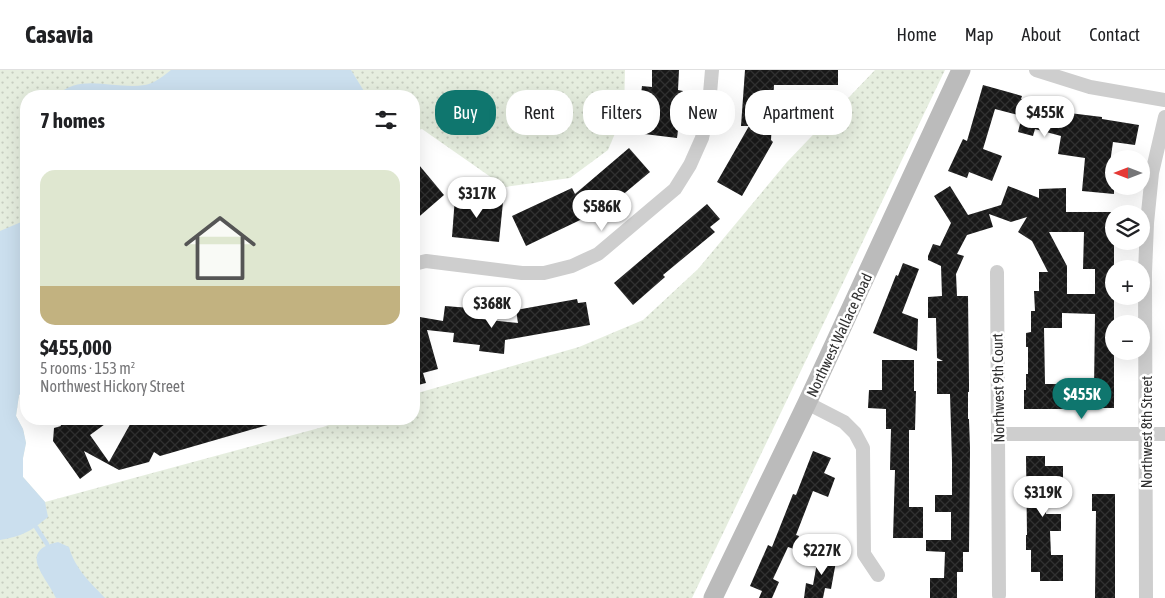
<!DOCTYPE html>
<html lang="en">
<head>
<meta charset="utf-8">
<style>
  body { margin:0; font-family:"Asap Condensed",sans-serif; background:#f2f2f2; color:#202124; height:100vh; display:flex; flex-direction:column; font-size:19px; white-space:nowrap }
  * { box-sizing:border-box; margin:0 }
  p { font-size:16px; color:#757577 }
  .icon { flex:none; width:28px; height:28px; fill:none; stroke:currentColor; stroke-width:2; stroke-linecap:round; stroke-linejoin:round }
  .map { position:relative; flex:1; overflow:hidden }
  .details { position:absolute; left:20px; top:20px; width:400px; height:335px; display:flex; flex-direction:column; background:#fff; border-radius:20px; box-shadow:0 5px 20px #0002 }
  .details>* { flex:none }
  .banner { position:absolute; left:435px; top:20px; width:475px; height:45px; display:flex; gap:10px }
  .needle { width:32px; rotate:270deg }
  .tools { position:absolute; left:1105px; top:80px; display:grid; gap:10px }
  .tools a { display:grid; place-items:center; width:45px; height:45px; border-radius:50%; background:#fff; box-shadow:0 5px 20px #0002; font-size:25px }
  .price { position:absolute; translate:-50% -42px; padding:0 11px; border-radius:18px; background:#fff; color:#222; font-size:16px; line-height:32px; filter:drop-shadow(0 1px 2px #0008) }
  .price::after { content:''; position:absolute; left:50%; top:30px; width:15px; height:11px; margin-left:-8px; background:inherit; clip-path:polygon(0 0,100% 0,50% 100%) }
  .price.selected { background:#0f766e; color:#fff }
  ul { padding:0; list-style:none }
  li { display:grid; align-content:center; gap:10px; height:265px; padding:0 20px }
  li span { display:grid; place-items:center; height:155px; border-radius:15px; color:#555 }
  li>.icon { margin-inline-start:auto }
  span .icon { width:90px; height:90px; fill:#fffc; stroke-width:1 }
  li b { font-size:21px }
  h2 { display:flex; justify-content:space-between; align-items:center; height:60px; padding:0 20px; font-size:21px }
  .pill { padding:0 18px; border-radius:20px; background:#fff; box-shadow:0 5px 20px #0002; font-size:18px; line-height:45px }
  .pill.selected { background:#0f766e; color:#fff }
  header { display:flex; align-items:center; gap:30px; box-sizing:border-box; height:70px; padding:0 25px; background:#fff; border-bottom:1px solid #e0e0e0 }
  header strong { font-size:24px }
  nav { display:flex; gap:28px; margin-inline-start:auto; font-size:18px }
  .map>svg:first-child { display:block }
  .grass { fill:url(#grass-dots) }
  .water { fill:#cbdfee }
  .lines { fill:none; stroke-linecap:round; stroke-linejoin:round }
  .stream { stroke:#cbdfee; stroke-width:4.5 }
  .building { fill:url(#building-cross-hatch); fill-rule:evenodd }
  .street { stroke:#cecece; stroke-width:14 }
  .secondary { stroke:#bbb; stroke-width:19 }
  .labels { text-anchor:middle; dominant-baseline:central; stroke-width:5; stroke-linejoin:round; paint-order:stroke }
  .street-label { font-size:15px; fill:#313131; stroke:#fff }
</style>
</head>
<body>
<header>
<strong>Casavia</strong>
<nav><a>Home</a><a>Map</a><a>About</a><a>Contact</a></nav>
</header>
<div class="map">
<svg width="1165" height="528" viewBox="0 0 1165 528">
  <defs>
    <pattern id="grass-dots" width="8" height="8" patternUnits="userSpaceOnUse" patternTransform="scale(1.25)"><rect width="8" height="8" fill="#e6eedf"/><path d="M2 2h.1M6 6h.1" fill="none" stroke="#c6cdc0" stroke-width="1.8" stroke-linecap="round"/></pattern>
    <pattern id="building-cross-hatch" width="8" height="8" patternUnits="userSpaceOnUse" patternTransform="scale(1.25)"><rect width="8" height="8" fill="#181818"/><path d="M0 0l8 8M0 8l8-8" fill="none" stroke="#313131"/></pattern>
  </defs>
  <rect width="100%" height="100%" fill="#fff"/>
  <polygon class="grass" points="0,0 625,0 624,42 608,80 570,108 505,117 422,59 414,61 414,26 26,26 26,318 19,325 16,346 23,359 26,373 23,388 23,407 45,432 323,357 346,349 414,349 414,324 579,277 643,250 698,199 787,92 875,0 945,0 692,528 0,528"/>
  <g class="water">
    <path d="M 171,0 L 351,0 L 367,26 L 56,26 C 81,2 114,20 145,15 C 153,14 165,5 171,0 Z"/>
    <path d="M 26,150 L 26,318 L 19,325 L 16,346 L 23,359 L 26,373 L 23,388 L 23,407 L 45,432 L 48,447 C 31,461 23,466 0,470 L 0,161 Z"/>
    <path d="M 58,472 L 69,477 C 75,499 90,512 105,528 L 56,528 C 46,506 17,481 58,472 Z"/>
  </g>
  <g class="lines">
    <polyline class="stream" points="36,457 47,474"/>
  </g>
  <g class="building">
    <polygon points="652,0 679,0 678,20 683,21 677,68 636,63 642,16 652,17"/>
    <polygon points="745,0 838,0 838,15 774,15 771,70 773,72 742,126 717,112 749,56 741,56"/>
    <polygon points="983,15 1022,26 1021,29 1061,39 1061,42 1102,47 1102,49 1139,55 1135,75 1113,72 1109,100 1114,101 1114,124 1082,121 1085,88 1058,84 1061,66 1035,59 1033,66 1018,62 1022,46 995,39 983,79 1002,86 992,111 969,102 967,108 948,101 963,69 967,71"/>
    <polygon points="629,78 650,102 602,142 601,140 526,176 512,146 572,118 575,124"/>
    <polygon points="414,89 444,125 414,151"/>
    <path d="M 950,116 L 968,145 L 1001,135 L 1008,116 L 1039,128 L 1039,119 L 1066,118 L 1066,142 L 1114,142 L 1114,338 L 1096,338 L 1096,319 L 1094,319 L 1095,244 L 1062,243 L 1062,258 L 1044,258 L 1045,314 L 1068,314 L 1068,339 L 1024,339 L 1024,320 L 1026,320 L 1026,304 L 1028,304 L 1028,277 L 1026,277 L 1026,263 L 1031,262 L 1031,241 L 1035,241 L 1034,221 L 1039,221 L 1039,202 L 1048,202 L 1032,171 L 1018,162 L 1027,147 L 1011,152 L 989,144 L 993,157 L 967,165 L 957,184 L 964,186 L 956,204 L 957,226 L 968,226 L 969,313 L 969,322 L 968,322 L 968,349 L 969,349 L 970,379 L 969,482 L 963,482 L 963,502 L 957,502 L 957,528 L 930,528 L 930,508 L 944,508 L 945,482 L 926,481 L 926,470 L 951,470 L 951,442 L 935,442 L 935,425 L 952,425 L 952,391 L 950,324 L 937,324 L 937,291 L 943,291 L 937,288 L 936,248 L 928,248 L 928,227 L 942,226 L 941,196 L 928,190 L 928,186 L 933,174 L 940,176 L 951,153 L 934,126 ZM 1049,162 L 1084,162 L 1083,199 L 1095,199 L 1095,224 L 1067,224 L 1067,196 Z"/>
    <polygon points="455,127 503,132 499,172 452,167"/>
    <polygon points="707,134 720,149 710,157 715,162 663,205 665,207 633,235 614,213"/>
    <polygon points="903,193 919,199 902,243 918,249 917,281 873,263 896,205 898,206"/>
    <polygon points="577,229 578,233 586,232 590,255 505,270 504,284 479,281 480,275 453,272 454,263 427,260 438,299 423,303 426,313 414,316 414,246 443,251 445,236 482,239 481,249 518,253 516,240"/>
    <polygon points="882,290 914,290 914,321 916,321 915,360 909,360 909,437 923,437 923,468 893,468 895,400 890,400 891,359 886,359 886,339 868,338 869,320 882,320"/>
    <polygon points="58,349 112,349 90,365 109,392 133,349 141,349 152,355 155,349 277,349 278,352 160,386 154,382 149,392 119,400 84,381 92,400 80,409 53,371 54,358 61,356"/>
    <polygon points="813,381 831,388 824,403 835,408 828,427 813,421 796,465 799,466 794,479 788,477 773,509 779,512 772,528 759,528 762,521 750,516 768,475 772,477 793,424 796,425"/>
    <polygon points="1026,386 1045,386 1045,396 1063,396 1063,419 1045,420 1046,444 1061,444 1061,461 1050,461 1051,485 1063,485 1063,511 1040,511 1040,502 1031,502 1031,480 1026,480 1026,465 1027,465"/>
    <polygon points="1092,424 1115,424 1115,528 1095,528 1096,441 1092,441"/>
    <polygon points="819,482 837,486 831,519 825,518 823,528 804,528 806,513 813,515"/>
  </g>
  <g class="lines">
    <g class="street">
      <polyline points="1036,0 1090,17 1165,30"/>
      <polyline points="414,194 426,191 522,203 544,203 572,196 598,184 675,119 690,95 702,68 709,35 712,0"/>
      <polyline points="997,202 999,525"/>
      <polyline points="807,333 844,352 855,363 863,378 864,484 878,505"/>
      <polyline points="999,364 1165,364"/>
      <polyline points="1146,528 1145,203 1147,153 1152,103 1165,47"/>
    </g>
    <polyline class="secondary" points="713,528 807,333 961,0"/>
  </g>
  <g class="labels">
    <g class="street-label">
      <text transform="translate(839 265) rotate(-65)">Northwest Wallace Road</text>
      <text transform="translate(998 318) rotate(-91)">Northwest 9th Court</text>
      <text transform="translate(1146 362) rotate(-90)">Northwest 8th Street</text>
    </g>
  </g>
</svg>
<div class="tools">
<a><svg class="needle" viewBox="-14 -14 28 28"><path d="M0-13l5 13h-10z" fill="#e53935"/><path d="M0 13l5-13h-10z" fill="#757577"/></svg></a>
<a><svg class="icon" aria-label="layers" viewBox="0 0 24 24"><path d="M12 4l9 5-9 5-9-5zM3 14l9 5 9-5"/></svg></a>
<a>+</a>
<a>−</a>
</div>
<b class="price" style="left:1045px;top:68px">$455K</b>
<b class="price" style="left:477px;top:149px">$317K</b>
<b class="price" style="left:602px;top:162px">$586K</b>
<b class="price" style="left:492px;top:259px">$368K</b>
<b class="price selected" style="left:1082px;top:350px">$455K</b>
<b class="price" style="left:1043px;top:448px">$319K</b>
<b class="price" style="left:822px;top:506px">$227K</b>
<div class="banner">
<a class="pill selected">Buy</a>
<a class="pill">Rent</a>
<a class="pill">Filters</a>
<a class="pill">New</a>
<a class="pill">Apartment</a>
</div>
<section class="details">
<h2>7 homes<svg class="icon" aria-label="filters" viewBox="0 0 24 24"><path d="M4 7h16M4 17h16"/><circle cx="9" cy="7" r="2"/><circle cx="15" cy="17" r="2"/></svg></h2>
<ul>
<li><span style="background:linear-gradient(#dfe7d0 75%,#c2b280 0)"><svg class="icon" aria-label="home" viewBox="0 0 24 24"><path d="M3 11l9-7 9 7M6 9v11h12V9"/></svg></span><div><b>$455,000</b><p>5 rooms · 153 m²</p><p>Northwest Hickory Street</p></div></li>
</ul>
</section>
</div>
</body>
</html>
